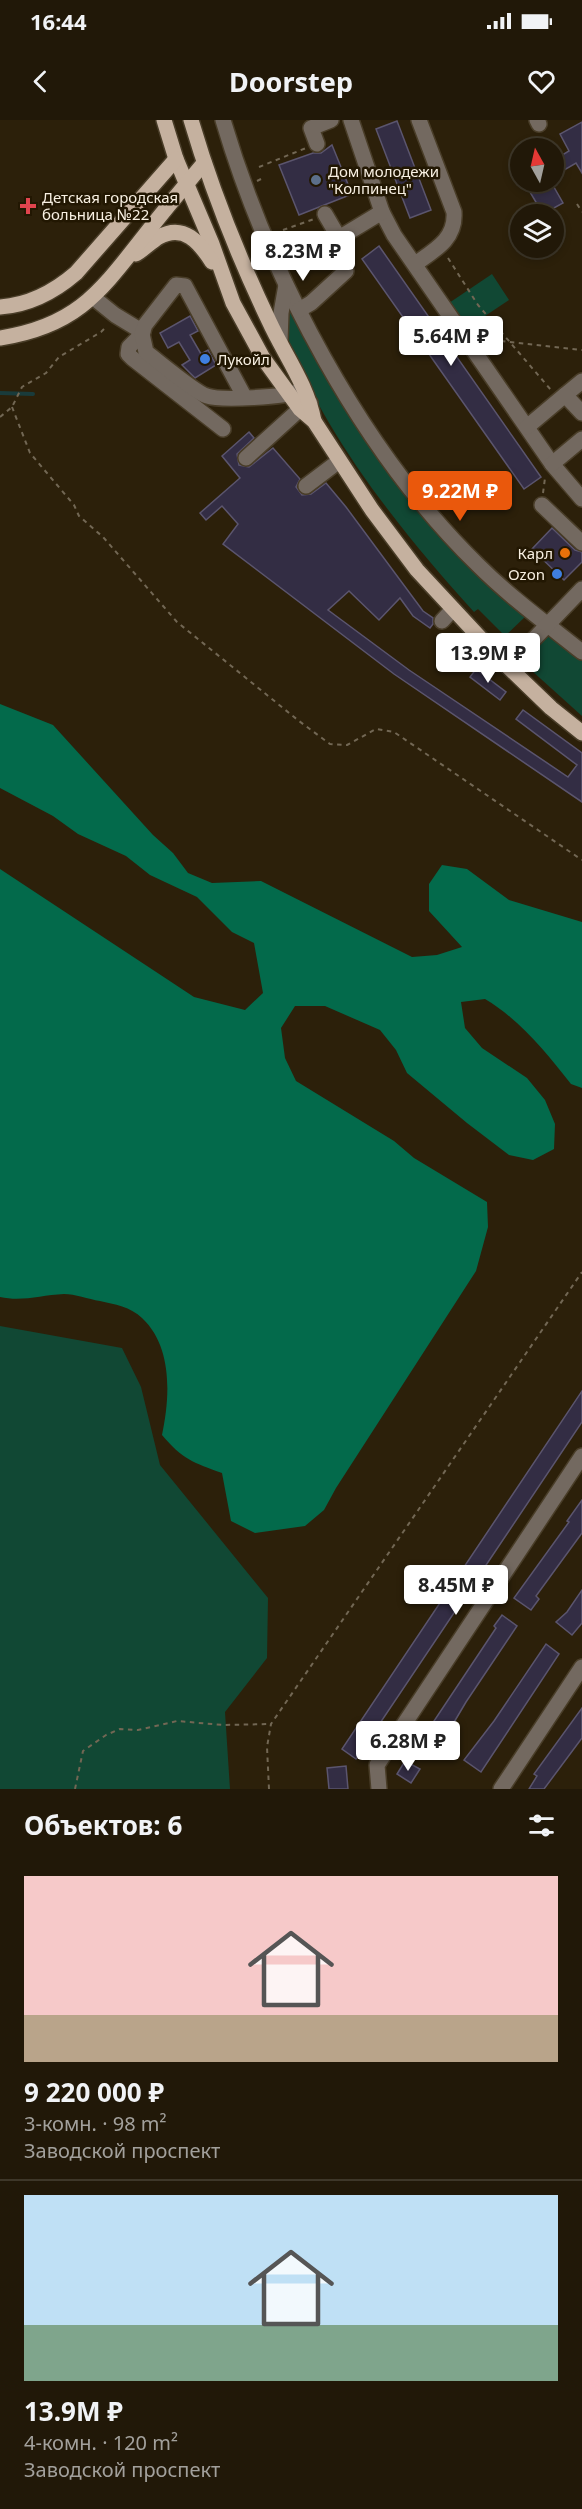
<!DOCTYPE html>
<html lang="ru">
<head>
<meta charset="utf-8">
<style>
  body { margin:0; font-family:"Noto Sans",sans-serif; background:#2d2516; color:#f1f3f6; height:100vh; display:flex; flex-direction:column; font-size:22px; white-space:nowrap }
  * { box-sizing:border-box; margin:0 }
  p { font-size:20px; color:#a2a09c }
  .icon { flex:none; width:33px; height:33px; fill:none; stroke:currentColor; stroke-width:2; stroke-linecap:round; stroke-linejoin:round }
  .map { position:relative; height:1669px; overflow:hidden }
  .drawer { display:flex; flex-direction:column; background:#211808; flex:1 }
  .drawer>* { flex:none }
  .needle { width:39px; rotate:352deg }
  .tools { position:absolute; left:510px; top:18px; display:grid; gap:12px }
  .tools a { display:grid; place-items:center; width:54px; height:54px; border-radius:50%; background:#211808; box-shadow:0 3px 9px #0003,0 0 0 2px #3e3729; font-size:30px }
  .price { position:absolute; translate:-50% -51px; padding:0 14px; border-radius:6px; background:#fff; color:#222; font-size:20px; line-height:39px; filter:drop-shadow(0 2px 3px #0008) }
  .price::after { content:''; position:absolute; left:50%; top:36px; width:18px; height:14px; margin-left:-9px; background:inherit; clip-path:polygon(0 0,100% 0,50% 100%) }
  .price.selected { background:#ea580c; color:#fff }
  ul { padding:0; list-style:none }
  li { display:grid; align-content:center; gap:12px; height:318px; padding:0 24px }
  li+li { border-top:2px solid #3e3729 }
  li span { display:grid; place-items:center; height:186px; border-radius:0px; color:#555 }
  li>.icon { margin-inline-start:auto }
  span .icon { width:108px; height:108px; fill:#fffc; stroke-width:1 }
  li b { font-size:26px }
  h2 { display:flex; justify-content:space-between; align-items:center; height:72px; padding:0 24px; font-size:26px }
  .status { display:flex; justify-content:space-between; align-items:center; height:42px; padding:0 30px; background:#211808; direction:ltr }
  .status svg { height:16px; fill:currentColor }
  header { display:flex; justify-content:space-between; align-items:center; height:78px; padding:0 24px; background:#211808; font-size:27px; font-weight:700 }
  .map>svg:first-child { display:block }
  .green { fill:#114834 }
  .forest { fill:#036a4b }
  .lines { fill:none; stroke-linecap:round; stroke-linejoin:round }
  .stream { stroke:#193b3b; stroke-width:4 }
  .building { fill:#332d44; stroke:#5b556e; stroke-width:1.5 }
  .minor-casing { stroke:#493d28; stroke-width:18 }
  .major-casing { stroke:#493d28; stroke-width:18 }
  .path { stroke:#726754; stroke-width:2; stroke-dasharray:4.5 4.5; stroke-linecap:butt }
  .minor { stroke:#736960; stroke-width:15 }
  .major { stroke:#c5b19f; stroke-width:15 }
  .service-dot { fill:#5c6f8a; stroke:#221702; stroke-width:2 }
  .health-dot { fill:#e0444e; stroke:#221702; stroke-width:2 }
  .shop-dot { fill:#3f7fe0; stroke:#221702; stroke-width:2 }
  .food-dot { fill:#e8710a; stroke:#221702; stroke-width:2 }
  .labels { text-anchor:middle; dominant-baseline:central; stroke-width:5; stroke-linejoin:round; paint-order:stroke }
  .poi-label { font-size:15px; fill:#f8f0e2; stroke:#221702; text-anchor:start }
</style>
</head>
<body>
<div class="status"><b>16:44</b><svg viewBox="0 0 49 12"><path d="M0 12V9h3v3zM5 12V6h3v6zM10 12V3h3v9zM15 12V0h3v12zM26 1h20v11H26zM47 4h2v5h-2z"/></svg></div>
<header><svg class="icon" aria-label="back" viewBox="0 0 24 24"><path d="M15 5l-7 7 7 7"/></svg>Doorstep<svg class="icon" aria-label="heart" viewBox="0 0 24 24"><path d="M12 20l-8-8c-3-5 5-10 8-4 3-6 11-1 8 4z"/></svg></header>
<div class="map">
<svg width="582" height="1669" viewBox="0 0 582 1669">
  <rect width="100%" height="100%" fill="#2c200a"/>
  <g class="green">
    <polygon points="492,154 509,180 467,208 449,183"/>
    <path d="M 291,188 L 368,316 L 527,495 L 505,516 L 478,489 L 474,492 C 398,408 323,314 283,208 Z"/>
    <polygon points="550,513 582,537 582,596 521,541"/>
    <polygon points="0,1206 122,1228 141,1267 160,1345 268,1478 267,1538 225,1592 230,1669 0,1669"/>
  </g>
  <path class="forest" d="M 0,584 L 53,605 L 153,715 L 173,733 L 188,753 L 212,763 L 261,761 L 412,837 L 437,835 L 462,827 L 429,791 L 429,764 L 442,745 L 467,749 L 509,780 L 582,802 L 582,968 L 571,964 C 546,932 520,900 485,879 L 461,882 L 465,908 L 482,928 L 527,958 L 545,980 L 555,1004 L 554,1029 L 533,1040 L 509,1035 L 467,1003 L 407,953 L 396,930 L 380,910 L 325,886 L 295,886 L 281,908 L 285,938 L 296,961 L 394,1021 L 414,1038 L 487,1082 L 488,1107 L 476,1151 L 336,1368 L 324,1390 L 305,1406 L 255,1413 L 231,1401 L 222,1353 C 194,1343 182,1339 162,1315 C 170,1277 173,1227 142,1198 C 131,1187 114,1184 100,1181 C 88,1179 75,1174 64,1174 C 41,1175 22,1182 0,1177 L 0,749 L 194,877 L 245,890 L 263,873 L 254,823 L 232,812 L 197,777 L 150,755 L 126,736 L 78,714 L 53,696 L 0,668 Z"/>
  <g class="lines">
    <polyline class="stream" points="0,273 33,274"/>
  </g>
  <g class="building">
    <polygon points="397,1 431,90 410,98 376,9"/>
    <polygon points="582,2 582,53 576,43 554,56 554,40 569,31 560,14"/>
    <polygon points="332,25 352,74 299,95 279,45 313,33 321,33"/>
    <polygon points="524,62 551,62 563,83 543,94"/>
    <polygon points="379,126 541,357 524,369 362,139"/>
    <polygon points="190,196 198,211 190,215 201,234 208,230 216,245 195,258 182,245 190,240 179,222 168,228 160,213"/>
    <polygon points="249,312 254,318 237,334 239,345 249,347 273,328 300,359 296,367 302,375 311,374 326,363 346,387 423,491 433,498 433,504 430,508 413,496 400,478 379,500 349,471 328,490 409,550 568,657 577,645 516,599 523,590 582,633 582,682 394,554 223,424 238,404 222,386 206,400 200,393 240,358 222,336"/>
    <polygon points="552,408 575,430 582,432 582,442 564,460 532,429"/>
    <polygon points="476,549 506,572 500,580 470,557"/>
    <polygon points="582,1271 582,1302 356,1639 342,1629"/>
    <polygon points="582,1380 582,1413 536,1476 539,1479 531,1490 514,1478 569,1402 567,1401"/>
    <polygon points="582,1470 582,1503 572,1515 556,1502 567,1492"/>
    <polygon points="502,1495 517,1506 466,1582 440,1626 424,1616 496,1508 494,1506"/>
    <polygon points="546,1524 559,1534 481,1652 464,1640 494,1601"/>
    <polygon points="582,1588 582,1618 544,1669 529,1669 537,1656 534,1654"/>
    <polygon points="405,1641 420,1649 411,1663 397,1654"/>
    <polygon points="346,1646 348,1669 329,1669 327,1648"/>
  </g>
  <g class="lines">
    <defs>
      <g id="minor">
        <path d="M 223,0 C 269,155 361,331 478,445 C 510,477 547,504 582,532"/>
        <polyline points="351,0 382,92 394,115 552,344 582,379"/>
        <polyline points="537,0 539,4"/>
        <polyline points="317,24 311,8 331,0"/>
        <polyline points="325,94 339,118"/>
        <path d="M 415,144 C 435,130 456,119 454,92 L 419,0"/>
        <polyline points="94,178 115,195 143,212"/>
        <polyline points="299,190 311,183 346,151 339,118 382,92"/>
        <polyline points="142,214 129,227 128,234 132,238 223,309"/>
        <polyline points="280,222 281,193 286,165"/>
        <polyline points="565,275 582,261"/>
        <path d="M 245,278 L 185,166 L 176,165 L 145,205 L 142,214 L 146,232 C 158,241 196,273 207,276 C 221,281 286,277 299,271"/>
        <polyline points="527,307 565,275 582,293"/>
        <polyline points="246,338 300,289 310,283"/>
        <polyline points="552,344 582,319"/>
        <polyline points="306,366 339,341"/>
        <polyline points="542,385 582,423"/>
        <polyline points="442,501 453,489"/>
        <polyline points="508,546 582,469"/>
        <polyline points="379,1669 377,1645 582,1336"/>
        <polyline points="501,1669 582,1547"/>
      </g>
      <g id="major">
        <polyline points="164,0 176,39 212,124 233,183 263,238 300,289 314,301 372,390 417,450 497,536 551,588 582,613"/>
        <path d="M 191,0 C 211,68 238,136 269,201 C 284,234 307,264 314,301"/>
        <path d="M 136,134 C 144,129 151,122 159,117 C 184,103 200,123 212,142"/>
        <path d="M 0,187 C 29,185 54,172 76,153 L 176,39"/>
        <path d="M 0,218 C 77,206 100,172 145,115 C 164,90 184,67 204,43"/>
      </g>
    </defs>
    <use href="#minor" class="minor-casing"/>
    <use href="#major" class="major-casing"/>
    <g class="path">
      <polyline points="259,47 306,28"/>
      <polyline points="257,61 263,58"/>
      <polyline points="577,84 582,92"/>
      <polyline points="283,110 314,99"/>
      <polyline points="448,138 478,185 551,270"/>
      <polyline points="483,219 582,230"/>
      <polyline points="12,287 30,333 74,385 79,396 103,417 177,502 299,601 330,624 347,625 376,609 394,612 582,740"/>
      <polyline points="0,297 12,287 22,267 46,253 59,237 101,212 107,206"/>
      <polyline points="543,373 545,358"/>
      <polyline points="75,1669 83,1631 106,1615 120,1609 138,1610 177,1601 223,1605 271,1604"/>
      <polyline points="269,1669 267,1627 271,1604 582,1152"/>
    </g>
    <use href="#minor" class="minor"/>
    <use href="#major" class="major"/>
  </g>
  <circle class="service-dot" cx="316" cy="60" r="6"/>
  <path class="health-dot" d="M25 77h6v6h6v6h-6v6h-6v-6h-6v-6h6z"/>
  <g class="shop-dot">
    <circle cx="205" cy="239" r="6"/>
    <circle cx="557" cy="454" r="6"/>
  </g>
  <circle class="food-dot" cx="565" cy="433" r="6"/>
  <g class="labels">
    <g class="poi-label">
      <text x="328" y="51">Дом молодежи<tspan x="328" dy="17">"Колпинец"</tspan></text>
      <text x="42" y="77">Детская городская<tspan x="42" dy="17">больница №22</tspan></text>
      <text x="217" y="239">Лукойл</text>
      <text x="553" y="433" text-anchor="end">Карл</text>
      <text x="545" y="454" text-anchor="end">Ozon</text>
    </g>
  </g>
</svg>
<div class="tools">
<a><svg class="needle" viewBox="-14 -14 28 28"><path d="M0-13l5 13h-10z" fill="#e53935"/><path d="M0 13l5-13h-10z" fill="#a2a09c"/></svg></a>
<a><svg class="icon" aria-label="layers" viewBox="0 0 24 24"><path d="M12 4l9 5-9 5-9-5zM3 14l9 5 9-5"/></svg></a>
</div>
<b class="price" style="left:303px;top:162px">8.23M ₽</b>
<b class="price" style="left:451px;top:247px">5.64M ₽</b>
<b class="price selected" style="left:460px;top:402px">9.22M ₽</b>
<b class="price" style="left:488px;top:564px">13.9M ₽</b>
<b class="price" style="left:456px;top:1496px">8.45M ₽</b>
<b class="price" style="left:408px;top:1652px">6.28M ₽</b>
</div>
<section class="drawer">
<h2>Объектов: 6<svg class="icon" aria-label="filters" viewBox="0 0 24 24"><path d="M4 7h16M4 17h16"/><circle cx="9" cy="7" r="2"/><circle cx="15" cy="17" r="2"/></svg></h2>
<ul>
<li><span style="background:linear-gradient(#f6c9c9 75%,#b9a48a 0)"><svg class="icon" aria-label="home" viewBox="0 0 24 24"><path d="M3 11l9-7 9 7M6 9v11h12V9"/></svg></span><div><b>9 220 000 ₽</b><p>3-комн. · 98 m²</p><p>Заводской проспект</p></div></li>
<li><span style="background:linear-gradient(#bfe0f5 70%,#7fa58c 0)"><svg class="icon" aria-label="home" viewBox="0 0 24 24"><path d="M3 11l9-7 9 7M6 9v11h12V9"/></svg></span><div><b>13.9M ₽</b><p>4-комн. · 120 m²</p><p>Заводской проспект</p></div></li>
</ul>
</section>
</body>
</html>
